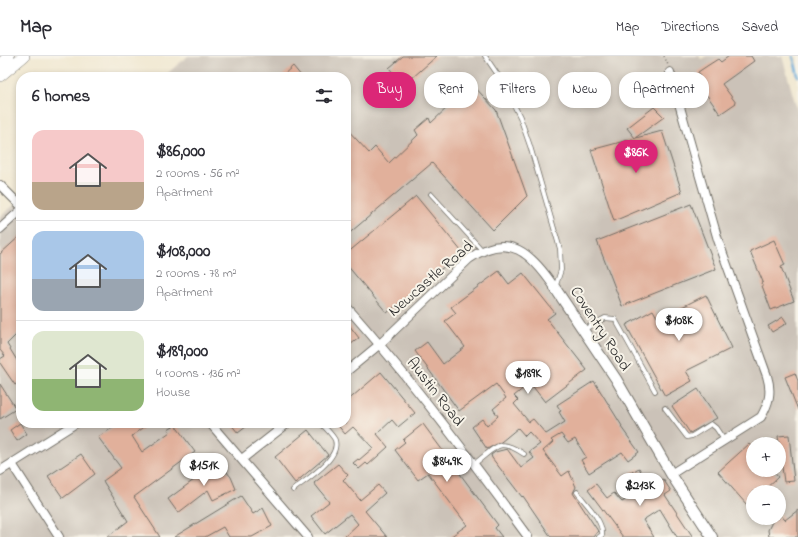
<!DOCTYPE html>
<html lang="en">
<head>
<meta charset="utf-8">
<style>
  body { margin:0; font-family:"Indie Flower",sans-serif; background:#f7f7f7; color:#2b2b33; height:100vh; display:flex; flex-direction:column; font-size:15px; white-space:nowrap }
  * { box-sizing:border-box; margin:0 }
  p { font-size:13px; color:#7c7c81 }
  .icon { flex:none; width:22px; height:22px; fill:none; stroke:currentColor; stroke-width:2; stroke-linecap:round; stroke-linejoin:round }
  .map { position:relative; flex:1; overflow:hidden }
  .panel { position:absolute; left:16px; top:16px; width:335px; height:356px; display:flex; flex-direction:column; background:#fff; border-radius:16px; box-shadow:0 2px 6px #0003 }
  .panel>* { flex:none }
  .guide { position:absolute; left:363px; top:16px; width:375px; height:36px; display:flex; gap:8px }
  .tools { position:absolute; left:746px; top:381px; display:grid; gap:8px }
  .tools a { display:grid; place-items:center; width:40px; height:40px; border-radius:50%; background:#fff; box-shadow:0 2px 6px #0003; font-size:20px }
  .price { position:absolute; translate:-50% -34px; padding:0 9px; border-radius:14px; background:#fff; color:#222; font-size:13px; line-height:26px; filter:drop-shadow(0 1px 2px #0008) }
  .price::after { content:''; position:absolute; left:50%; top:24px; width:12px; height:9px; margin-left:-6px; background:inherit; clip-path:polygon(0 0,100% 0,50% 100%) }
  .price.selected { background:#db2777; color:#fff }
  ul { padding:0; list-style:none }
  li { display:flex; align-items:center; gap:12px; height:100px; padding:0 16px }
  li+li { border-top:1px solid #e1e1e2 }
  li span { display:grid; place-items:center; flex:none; width:112px; height:80px; border-radius:12px; color:#555 }
  li>.icon { margin-inline-start:auto }
  span .icon { width:48px; height:48px; fill:#fffc; stroke-width:1 }
  li b { font-size:17px }
  h2 { display:flex; justify-content:space-between; align-items:center; height:48px; padding:0 16px; font-size:17px }
  .tag { padding:0 14px; border-radius:16px; background:#fff; box-shadow:0 2px 6px #0003; font-size:14px; line-height:36px }
  .tag.selected { background:#db2777; color:#fff }
  header { display:flex; align-items:center; gap:24px; box-sizing:border-box; height:56px; padding:0 20px; background:#fff; border-bottom:1px solid #e1e1e2 }
  header strong { font-size:19px }
  nav { display:flex; gap:22px; margin-inline-start:auto; font-size:14px }
  .map>svg:first-child { display:block }
  .industrial { fill:#cbc2b8; fill-rule:evenodd }
  .lines { fill:none; stroke-linecap:round; stroke-linejoin:round }
  .stream { stroke:#66aadb; stroke-width:2.5 }
  .building { fill:#e1b09b }
  .service-casing { stroke:#706d65; stroke-width:5.5 }
  .minor-casing { stroke:#706d65; stroke-width:10 }
  .tertiary-casing { stroke:#706d65; stroke-width:12 }
  .secondary-casing { stroke:#706d65; stroke-width:12 }
  .path { stroke:#706d65; stroke-width:1.5; stroke-dasharray:1 3; stroke-linecap:butt }
  .service { stroke:#fff; stroke-width:4 }
  .minor { stroke:#fff; stroke-width:8 }
  .tertiary { stroke:#fff; stroke-width:10 }
  .secondary { stroke:#fff; stroke-width:11 }
  .labels { text-anchor:middle; dominant-baseline:central; stroke-width:4; stroke-linejoin:round; paint-order:stroke }
  .street-label { font-size:16px; fill:#2b2b2b; stroke:#f7f3e8 }
</style>
</head>
<body>
<header>
<strong>Map</strong>
<nav><a>Map</a><a>Directions</a><a>Saved</a></nav>
</header>
<div class="map">
<svg width="798" height="481" viewBox="0 0 798 481">
  <rect width="100%" height="100%" fill="#f7f3e8"/>
  <filter id="ink" filterUnits="userSpaceOnUse"><feTurbulence type="fractalNoise" baseFrequency=".025" numOctaves="2"/><feDisplacementMap in="SourceGraphic" scale="8" xChannelSelector="R" yChannelSelector="G"/><feConvolveMatrix kernelMatrix="1 2 1 2 8 2 1 2 1" color-interpolation-filters="sRGB"/></filter>
  <filter id="wash" filterUnits="userSpaceOnUse"><feTurbulence type="fractalNoise" baseFrequency=".012" numOctaves="4" result="noise"/><feDisplacementMap in="SourceGraphic" scale="16" xChannelSelector="R" yChannelSelector="G"/><feGaussianBlur stdDeviation="0.9" result="paint"/><feColorMatrix in="noise" values="0 0 0 0 0 0 0 0 0 0 0 0 0 0 0 0 0 1.4 0 .05"/><feComposite in="paint" operator="in"/></filter>
  <g filter="url(#wash)">
    <rect width="100%" height="100%" fill="#f1e8d1"/>
    <path class="industrial" d="M 188,0 L 699,0 L 701,3 L 707,0 L 782,0 L 798,57 L 798,481 L 0,481 L 0,161 L 21,143 L 21,367 L 346,367 L 346,21 L 163,21 ZM 753,388 L 779,388 L 779,414 L 753,414 ZM 753,436 L 779,436 L 779,462 L 753,462 Z"/>
    <g class="lines">
      <polyline class="stream" points="793,0 798,20"/>
    </g>
    <g id="blocks">
      <g class="building">
        <polygon points="403,0 437,0 404,29 389,12"/>
        <polygon points="729,0 751,0 754,5 722,28 736,47 720,58 695,22 700,19 698,16 707,10 718,3 721,6"/>
        <polygon points="293,10 302,21 281,21"/>
        <polygon points="472,28 496,54 527,140 493,174 432,107 346,180 346,72 369,97 375,91 389,107 418,79 415,74 429,62 431,67"/>
        <polygon points="654,51 664,61 635,82 627,72"/>
        <polygon points="662,75 682,136 614,165 591,94"/>
        <polygon points="416,140 462,196 387,257 346,208 346,198"/>
        <polygon points="691,148 716,213 622,250 597,185"/>
        <polygon points="21,179 21,274 7,288 21,311 21,325 15,329 0,307 0,303 5,300 0,294 0,198"/>
        <polygon points="774,184 785,209 781,211 794,245 771,254 761,227 763,226 750,195"/>
        <polygon points="499,215 509,228 523,217 555,257 547,263 587,314 545,346 530,327 514,340 518,344 514,348 529,366 533,363 546,378 565,366 559,356 561,355 557,349 594,325 622,370 621,371 639,396 628,404 622,396 589,417 581,404 586,401 575,383 568,387 561,378 551,384 553,386 543,395 562,420 569,415 576,431 573,437 598,475 593,481 551,481 523,440 522,441 492,402 491,399 495,396 507,393 521,412 534,402 529,396 540,388 529,376 525,380 518,372 501,386 487,393 472,371 482,363 487,370 498,360 493,353 506,342 496,328 459,355 415,295 427,286 443,308 465,291 445,265 456,257 451,251"/>
        <polygon points="706,239 732,292 686,315 692,325 665,340 626,269 653,254 658,263"/>
        <polygon points="783,261 787,267 772,276 768,270"/>
        <polygon points="346,265 359,282 346,292"/>
        <polygon points="381,316 415,357 398,371 392,364 377,378 388,391 368,409 366,407 359,413 353,407 358,403 359,404 373,392 353,371 345,378 336,367 346,367 346,346"/>
        <polygon points="795,317 798,325 798,354 785,321"/>
        <polygon points="0,328 16,353 0,363"/>
        <polygon points="698,333 717,362 690,377 672,350"/>
        <polygon points="20,367 27,378 17,385 10,374"/>
        <polygon points="120,367 150,367 132,380 142,396 170,376 168,373 175,369 195,396 134,441 160,481 107,481 128,465 103,425 121,412 98,381"/>
        <polygon points="230,367 251,367 238,377"/>
        <polygon points="423,368 498,469 495,472 502,481 450,481 467,469 428,417 418,424 395,394 405,386 403,384"/>
        <polygon points="308,374 328,399 295,427 275,401"/>
        <polygon points="789,379 794,425 784,426 778,380"/>
        <polygon points="749,388 753,392 753,414 772,414 778,421 762,436 753,436 753,444 747,449 718,416"/>
        <polygon points="81,398 95,418 63,442 48,420"/>
        <polygon points="216,403 231,421 236,433 213,444 208,434 178,457 168,443 210,412 208,410"/>
        <polygon points="338,408 348,419 343,424 360,444 378,429 385,437 365,455 387,481 344,481 358,468 350,458 325,478 311,460 329,446 314,427"/>
        <polygon points="639,412 650,431 663,423 671,435 665,439 693,481 677,481 660,453 643,464 654,481 623,481 588,434 596,428 607,442 614,437 622,446 632,440 621,422"/>
        <polygon points="241,440 253,458 263,452 272,470 252,481 229,481 223,471 205,481 174,481"/>
        <polygon points="798,454 798,481 769,481 768,474 774,462 779,462 779,457 785,464"/>
      </g>
    </g>
  </g>
  <g filter="url(#ink)">
    <use href="#blocks" fill-opacity="0" stroke="#706d65" stroke-width="1"/>
    <g class="lines">
      <defs>
        <g id="service">
          <polyline points="485,0 502,25 520,61 530,90 560,193 561,214 555,232"/>
          <polyline points="431,138 482,194"/>
          <polyline points="583,274 605,262 615,263 655,335"/>
          <polyline points="665,352 687,381 692,380 711,368 716,372 724,384"/>
          <path d="M 474,408 C 497,391 498,381 524,398"/>
          <path d="M 293,434 C 305,424 341,403 335,384 C 332,378 325,372 321,367"/>
          <path d="M 577,436 C 585,447 604,465 602,479 L 599,481"/>
        </g>
        <g id="minor">
          <path d="M 670,16 L 718,184 L 767,320 C 772,336 769,347 761,361 L 671,418"/>
          <polyline points="0,129 21,150"/>
          <polyline points="0,173 21,154"/>
          <path d="M 346,250 C 411,323 470,402 528,481"/>
          <path d="M 346,316 L 380,288 L 469,203 C 509,174 532,198 555,232"/>
          <polyline points="210,367 308,481"/>
          <polyline points="242,403 288,367"/>
          <polyline points="12,408 59,481"/>
          <polyline points="0,415 76,367"/>
        </g>
        <polyline id="tertiary" points="555,232 616,323 671,418 712,481"/>
        <g id="secondary">
          <polyline points="0,8 9,0"/>
          <polyline points="0,20 24,0"/>
        </g>
      </defs>
      <use href="#service" class="service-casing"/>
      <use href="#minor" class="minor-casing"/>
      <use href="#tertiary" class="tertiary-casing"/>
      <use href="#secondary" class="secondary-casing"/>
      <polyline class="path" points="664,0 668,9"/>
      <use href="#service" class="service"/>
      <use href="#minor" class="minor"/>
      <use href="#tertiary" class="tertiary"/>
      <use href="#secondary" class="secondary"/>
    </g>
  </g>
  <g class="labels">
    <g class="street-label">
      <text transform="translate(431 223) rotate(-41)">Newcastle Road</text>
      <text transform="translate(600 273) rotate(57)">Coventry Road</text>
      <text transform="translate(435 336) rotate(52)">Austin Road</text>
    </g>
  </g>
</svg>
<div class="tools">
<a>+</a>
<a>−</a>
</div>
<b class="price selected" style="left:636px;top:118px">$86K</b>
<b class="price" style="left:679px;top:286px">$108K</b>
<b class="price" style="left:528px;top:339px">$189K</b>
<b class="price" style="left:447px;top:427px">$84.9K</b>
<b class="price" style="left:204px;top:431px">$151K</b>
<b class="price" style="left:640px;top:451px">$213K</b>
<div class="guide">
<a class="tag selected">Buy</a>
<a class="tag">Rent</a>
<a class="tag">Filters</a>
<a class="tag">New</a>
<a class="tag">Apartment</a>
</div>
<section class="panel">
<h2>6 homes<svg class="icon" aria-label="filters" viewBox="0 0 24 24"><path d="M4 7h16M4 17h16"/><circle cx="9" cy="7" r="2"/><circle cx="15" cy="17" r="2"/></svg></h2>
<ul>
<li><span style="background:linear-gradient(#f6c9c9 65%,#b9a48a 0)"><svg class="icon" aria-label="home" viewBox="0 0 24 24"><path d="M3 11l9-7 9 7M6 9v11h12V9"/></svg></span><div><b>$86,000</b><p>2 rooms · 56 m²</p><p>Apartment</p></div></li>
<li><span style="background:linear-gradient(#a9c7e8 60%,#9aa5b1 0)"><svg class="icon" aria-label="home" viewBox="0 0 24 24"><path d="M3 11l9-7 9 7M6 9v11h12V9"/></svg></span><div><b>$108,000</b><p>2 rooms · 78 m²</p><p>Apartment</p></div></li>
<li><span style="background:linear-gradient(#dfe7d0 60%,#8fb573 0)"><svg class="icon" aria-label="home" viewBox="0 0 24 24"><path d="M3 11l9-7 9 7M6 9v11h12V9"/></svg></span><div><b>$189,000</b><p>4 rooms · 136 m²</p><p>House</p></div></li>
</ul>
</section>
</div>
</body>
</html>
